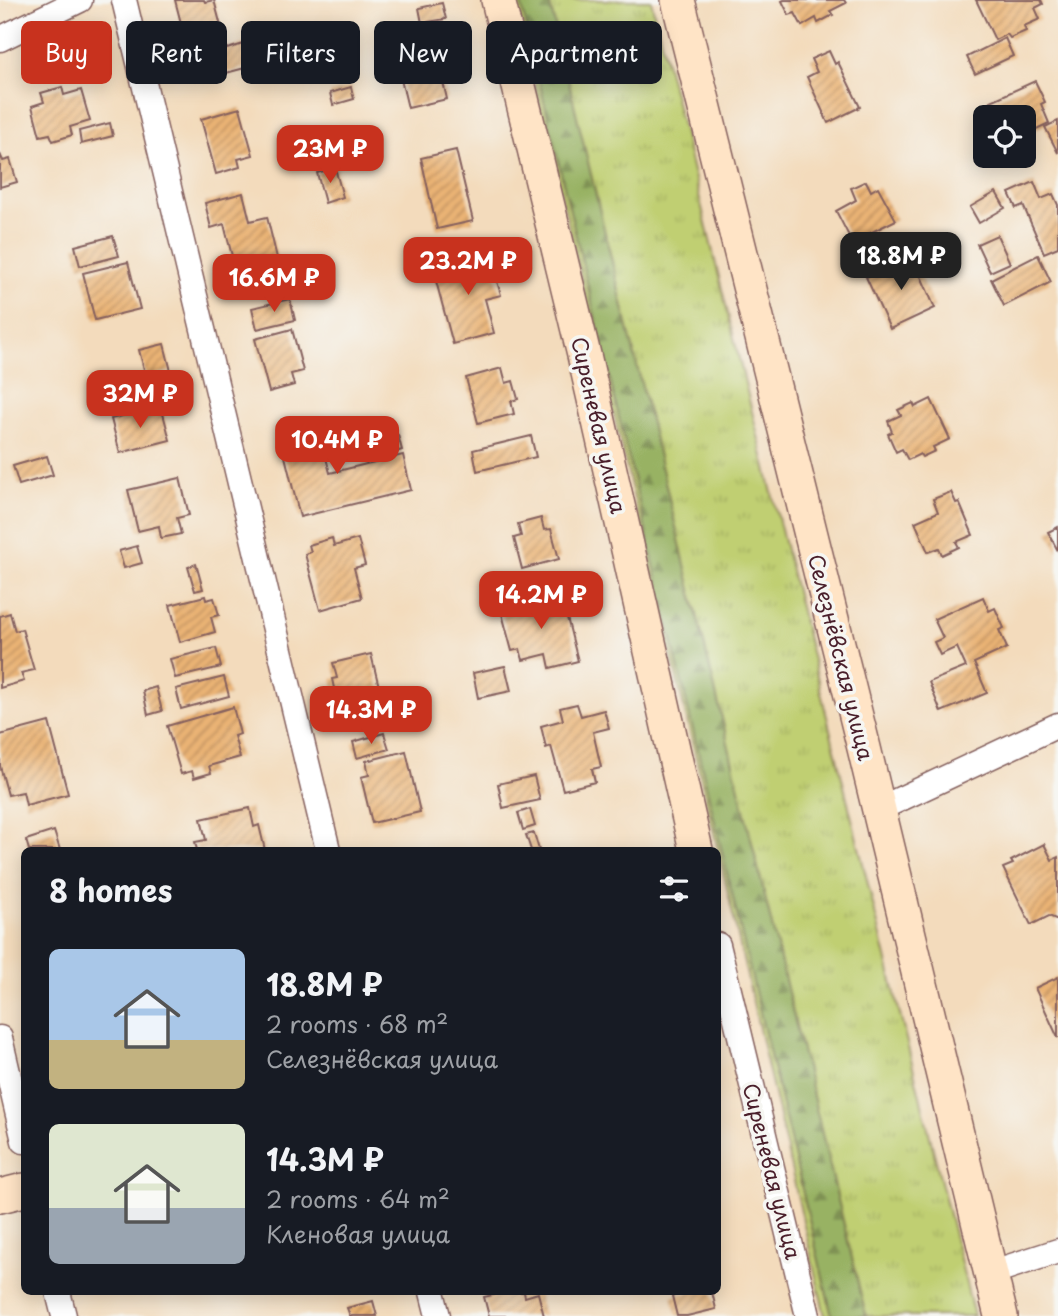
<!DOCTYPE html>
<html lang="en">
<head>
<meta charset="utf-8">
<style>
  body { margin:0; font-family:"Playpen Sans",sans-serif; background:#242831; color:#f1f3f6; height:100vh; display:flex; flex-direction:column; font-size:26px; white-space:nowrap }
  * { box-sizing:border-box; margin:0 }
  p { font-size:23px; color:#9ea1a6 }
  .icon { flex:none; width:38px; height:38px; fill:none; stroke:currentColor; stroke-width:2; stroke-linecap:round; stroke-linejoin:round }
  .map { position:relative; flex:1; overflow:hidden }
  .details { position:absolute; left:21px; top:847px; width:700px; height:448px; display:flex; flex-direction:column; background:#171b24; border-radius:10px; box-shadow:0 4px 18px #0003 }
  .details>* { flex:none }
  .hud { position:absolute; left:21px; top:21px; width:700px; height:63px; display:flex; gap:14px }
  .tools { position:absolute; left:973px; top:105px; display:grid; gap:14px }
  .tools a { display:grid; place-items:center; width:63px; height:63px; border-radius:10px; background:#171b24; box-shadow:0 4px 18px #0003; font-size:35px }
  .price { position:absolute; translate:-50% -60px; padding:0 16px; border-radius:14px; background:#c8321e; color:#fff; font-size:23px; line-height:46px; filter:drop-shadow(0 2px 4px #0008) }
  .price::after { content:''; position:absolute; left:50%; top:42px; width:21px; height:16px; margin-left:-10px; background:inherit; clip-path:polygon(0 0,100% 0,50% 100%) }
  .price.current { background:#222; color:#fff }
  ul { padding:0; list-style:none }
  li { display:flex; align-items:center; gap:21px; height:175px; padding:0 28px }
  li span { display:grid; place-items:center; flex:none; width:196px; height:140px; border-radius:10px; color:#555 }
  li>.icon { margin-inline-start:auto }
  span .icon { width:84px; height:84px; fill:#fffc; stroke-width:1 }
  li b { font-size:30px }
  h2 { display:flex; justify-content:space-between; align-items:center; height:84px; padding:0 28px; font-size:30px }
  .pill { padding:0 24px; border-radius:10px; background:#171b24; box-shadow:0 4px 18px #0003; font-size:24px; line-height:63px }
  .pill.current { background:#c8321e; color:#fff }
  .map>svg:first-child { display:block }
  .grass { fill:url(#grass-tufts); stroke:#85774e; stroke-width:2 }
  .forest { fill:url(#forest-firs); stroke:#716848; stroke-width:2 }
  .building { fill:url(#building-hatch) }
  .lines { fill:none; stroke-linecap:round; stroke-linejoin:round }
  .street-casing { stroke:#85615e; stroke-width:27 }
  .secondary-casing { stroke:#85615e; stroke-width:36 }
  .street { stroke:#fff; stroke-width:24 }
  .secondary { stroke:#ffe4c6; stroke-width:33 }
  .labels { text-anchor:middle; dominant-baseline:central; stroke-width:7; stroke-linejoin:round; paint-order:stroke }
  .street-label { font-size:21px; fill:#4a1f2b; stroke:#f6f6f2 }
</style>
</head>
<body>
<div class="map">
<svg width="1058" height="1316" viewBox="0 0 1058 1316">
  <defs>
    <pattern id="grass-tufts" width="24" height="20" patternUnits="userSpaceOnUse" patternTransform="scale(1.75)"><rect width="24" height="20" fill="#c0cf72"/><path d="M3 7l-1-3M5 7V3M7 7l1-3M15 17l-1-3M17 17v-4M19 17l1-3" fill="none" stroke="#a6b163"/></pattern>
    <pattern id="forest-firs" width="22" height="20" patternUnits="userSpaceOnUse" patternTransform="scale(1.75)"><rect width="22" height="20" fill="#98b264"/><path d="M5 1l3.5 6h-7zM16 11l3.5 6h-7z" fill="#7e9053"/></pattern>
    <pattern id="building-hatch" width="6" height="6" patternUnits="userSpaceOnUse" patternTransform="scale(1.75)"><rect width="6" height="6" fill="#eab375"/><path d="M-1 1l2-2M0 6l6-6M5 7l2-2" fill="none" stroke="#c09160"/></pattern>
  </defs>
  <rect width="100%" height="100%" fill="#f6f6f2"/>
  <filter id="ink" filterUnits="userSpaceOnUse"><feTurbulence type="fractalNoise" baseFrequency=".0143" numOctaves="2"/><feDisplacementMap in="SourceGraphic" scale="14" xChannelSelector="R" yChannelSelector="G"/><feConvolveMatrix kernelMatrix="1 2 1 2 8 2 1 2 1" color-interpolation-filters="sRGB"/></filter>
  <filter id="wash" filterUnits="userSpaceOnUse"><feTurbulence type="fractalNoise" baseFrequency=".00686" numOctaves="4" result="noise"/><feDisplacementMap in="SourceGraphic" scale="28" xChannelSelector="R" yChannelSelector="G"/><feGaussianBlur stdDeviation="1.57" result="paint"/><feColorMatrix in="noise" values="0 0 0 0 0 0 0 0 0 0 0 0 0 0 0 0 0 1.4 0 .05"/><feComposite in="paint" operator="in"/></filter>
  <g filter="url(#wash)">
    <rect width="100%" height="100%" fill="#f3dbbc"/>
    <polygon class="grass" points="515,0 651,0 974,1316 825,1316 718,850"/>
    <polygon class="forest" points="520,0 549,0 866,1316 832,1316"/>
    <g id="blocks">
      <g class="building">
        <polygon points="175,0 204,0 205,2 214,0 227,49 250,42 256,65 196,81"/>
        <polygon points="784,0 844,0 846,3 830,11 833,15 818,23 816,18 802,26 795,13 789,15 782,1"/>
        <polygon points="976,0 1041,0 1043,4 1035,8 1040,19 1024,26 1026,31 1010,38 1007,34 995,40"/>
        <polygon points="442,3 446,19 422,23 419,8"/>
        <polygon points="1005,38 1013,56 975,74 967,57"/>
        <polygon points="829,51 835,64 838,62 860,107 828,123 807,77 817,72 811,59"/>
        <polygon points="439,65 447,99 408,108 400,75"/>
        <polygon points="1035,81 1045,102 1041,104 1049,123 1024,135 1024,117 996,117 989,102"/>
        <polygon points="62,87 64,95 81,90 90,121 70,127 72,135 53,141 50,134 40,136 32,106 44,102 41,93"/>
        <polygon points="351,87 354,99 333,105 330,93"/>
        <polygon points="240,108 253,155 238,159 240,167 216,174 201,119"/>
        <polygon points="1058,121 1058,153 1045,127"/>
        <polygon points="110,123 113,136 81,144 79,131"/>
        <polygon points="456,150 473,221 437,229 421,158"/>
        <polygon points="0,154 3,161 10,159 17,182 0,187"/>
        <polygon points="335,168 343,197 325,203 317,173"/>
        <polygon points="866,181 871,191 878,187 896,220 852,242 836,211 856,200 851,188"/>
        <polygon points="1034,182 1041,199 1053,194 1058,205 1058,247 1044,253 1023,205 1016,208 1009,193"/>
        <polygon points="996,192 1005,208 979,223 970,207"/>
        <polygon points="243,193 250,221 267,217 278,262 236,272 224,224 211,228 205,203"/>
        <polygon points="997,235 1010,263 990,272 977,244"/>
        <polygon points="113,236 119,256 80,266 75,246"/>
        <polygon points="489,254 501,295 485,299 494,333 453,344 433,270"/>
        <polygon points="1038,255 1051,282 1004,306 991,279"/>
        <polygon points="912,256 935,308 890,329 866,277"/>
        <polygon points="128,262 140,309 95,320 83,273"/>
        <polygon points="318,268 321,278 300,284 297,274"/>
        <polygon points="290,299 295,320 257,329 252,308"/>
        <polygon points="292,329 303,371 291,374 294,385 269,392 255,339"/>
        <polygon points="164,344 171,371 146,377 139,350"/>
        <polygon points="502,368 506,383 513,381 518,399 511,401 514,414 478,423 466,378"/>
        <polygon points="931,399 950,439 933,447 935,451 922,457 920,454 908,460 902,449 896,452 888,434 892,432 888,421 901,415 898,410 913,403 915,407"/>
        <polygon points="161,406 170,440 120,453 111,419"/>
        <polygon points="302,427 305,439 320,435 330,473 403,455 411,490 300,517 279,432"/>
        <polygon points="398,435 402,450 393,453 388,438"/>
        <polygon points="531,436 536,457 477,471 473,450"/>
        <polygon points="47,456 53,475 19,485 13,466"/>
        <polygon points="180,478 189,515 177,518 181,534 161,538 159,526 138,531 128,490"/>
        <polygon points="951,492 956,503 959,502 973,535 956,542 959,547 942,555 939,548 928,552 915,522 938,512 933,499"/>
        <polygon points="541,518 544,530 551,529 559,559 522,569 514,538 521,536 518,524"/>
        <polygon points="1058,527 1058,551 1048,532"/>
        <polygon points="332,538 334,546 358,539 365,565 354,568 362,598 320,610 305,554 311,552 309,545"/>
        <polygon points="137,546 142,563 124,568 119,551"/>
        <polygon points="196,564 203,589 195,591 188,567"/>
        <polygon points="561,594 578,661 550,668 547,654 523,660 520,649 512,651 501,610"/>
        <polygon points="205,596 206,600 214,598 219,615 211,617 215,632 180,642 170,605"/>
        <polygon points="983,597 989,611 995,608 1004,628 999,630 1007,648 974,663 987,693 941,712 929,682 966,667 957,647 940,655 934,642 943,638 934,619"/>
        <polygon points="10,613 15,631 22,629 34,670 21,673 24,681 0,688 0,616"/>
        <polygon points="216,648 221,667 175,678 170,659"/>
        <polygon points="371,654 382,699 344,708 340,692 335,693 332,679 337,678 333,663"/>
        <polygon points="505,666 511,691 478,698 473,673"/>
        <polygon points="224,677 229,696 181,709 176,689"/>
        <polygon points="156,687 162,711 148,715 143,691"/>
        <polygon points="577,704 581,716 604,710 609,728 593,732 601,767 592,769 595,782 563,790 551,746 546,748 541,726 563,720 560,708"/>
        <polygon points="233,707 240,734 234,736 240,757 209,766 211,773 194,778 192,771 181,774 167,726"/>
        <polygon points="49,722 68,794 26,805 23,792 8,795 0,766 0,735"/>
        <polygon points="384,733 389,749 357,758 353,742"/>
        <polygon points="406,751 420,812 372,823 361,777 369,775 366,761"/>
        <polygon points="534,776 540,800 503,808 498,784"/>
        <polygon points="250,808 254,827 259,825 265,850 197,850 195,842 206,840 201,819"/>
        <polygon points="530,809 535,826 523,830 518,813"/>
        <polygon points="54,831 60,850 29,850 26,840"/>
        <polygon points="534,833 539,850 531,850 526,835"/>
        <polygon points="1044,844 1052,860 1058,857 1058,920 1049,916 1031,925 1003,868 1013,864 1011,861"/>
        <polygon points="1058,977 1058,1038 1035,988"/>
        <polygon points="505,1292 524,1292 525,1297 538,1293 544,1316 489,1316 484,1297"/>
        <polygon points="691,1292 712,1292 716,1309 687,1316 677,1316 672,1296"/>
        <polygon points="373,1301 377,1316 350,1316 347,1308"/>
      </g>
    </g>
  </g>
  <g filter="url(#ink)">
    <use href="#blocks" fill-opacity="0" stroke="#85615e" stroke-width="2"/>
    <g class="lines">
      <defs>
        <g id="street">
          <polyline points="124,0 328,850"/>
          <polyline points="0,39 80,0"/>
          <polyline points="879,809 1058,725"/>
          <polyline points="718,945 808,1316"/>
          <polyline points="0,1038 24,1141"/>
          <polyline points="990,1273 1058,1251"/>
          <polyline points="58,1292 64,1316"/>
          <polyline points="432,1292 438,1316"/>
        </g>
        <g id="secondary">
          <polyline points="498,0 584,355 696,850"/>
          <polyline points="678,0 864,748 1001,1316"/>
          <polyline points="0,1196 24,1190"/>
        </g>
      </defs>
      <use href="#street" class="street-casing"/>
      <use href="#secondary" class="secondary-casing"/>
      <use href="#street" class="street"/>
      <use href="#secondary" class="secondary"/>
    </g>
  </g>
  <g class="labels">
    <g class="street-label">
      <text transform="translate(600 425) rotate(77)">Сиреневая улица</text>
      <text transform="translate(842 657) rotate(76)">Селезнёвская улица</text>
      <text transform="translate(773 1171) rotate(76)">Сиреневая улица</text>
    </g>
  </g>
</svg>
<div class="tools">
<a><svg class="icon" aria-label="locate" viewBox="0 0 24 24"><circle cx="12" cy="12" r="6"/><path d="M12 2v4M12 18v4M2 12h4M18 12h4"/></svg></a>
</div>
<b class="price" style="left:330px;top:185px">23M ₽</b>
<b class="price current" style="left:901px;top:292px">18.8M ₽</b>
<b class="price" style="left:468px;top:297px">23.2M ₽</b>
<b class="price" style="left:274px;top:314px">16.6M ₽</b>
<b class="price" style="left:140px;top:430px">32M ₽</b>
<b class="price" style="left:337px;top:476px">10.4M ₽</b>
<b class="price" style="left:541px;top:631px">14.2M ₽</b>
<b class="price" style="left:371px;top:746px">14.3M ₽</b>
<div class="hud">
<a class="pill current">Buy</a>
<a class="pill">Rent</a>
<a class="pill">Filters</a>
<a class="pill">New</a>
<a class="pill">Apartment</a>
</div>
<section class="details">
<h2>8 homes<svg class="icon" aria-label="filters" viewBox="0 0 24 24"><path d="M4 7h16M4 17h16"/><circle cx="9" cy="7" r="2"/><circle cx="15" cy="17" r="2"/></svg></h2>
<ul>
<li><span style="background:linear-gradient(#a9c7e8 65%,#c2b280 0)"><svg class="icon" aria-label="home" viewBox="0 0 24 24"><path d="M3 11l9-7 9 7M6 9v11h12V9"/></svg></span><div><b>18.8M ₽</b><p>2 rooms · 68 m²</p><p>Селезнёвская улица</p></div></li>
<li><span style="background:linear-gradient(#dfe7d0 60%,#9aa5b1 0)"><svg class="icon" aria-label="home" viewBox="0 0 24 24"><path d="M3 11l9-7 9 7M6 9v11h12V9"/></svg></span><div><b>14.3M ₽</b><p>2 rooms · 64 m²</p><p>Кленовая улица</p></div></li>
</ul>
</section>
</div>
</body>
</html>
